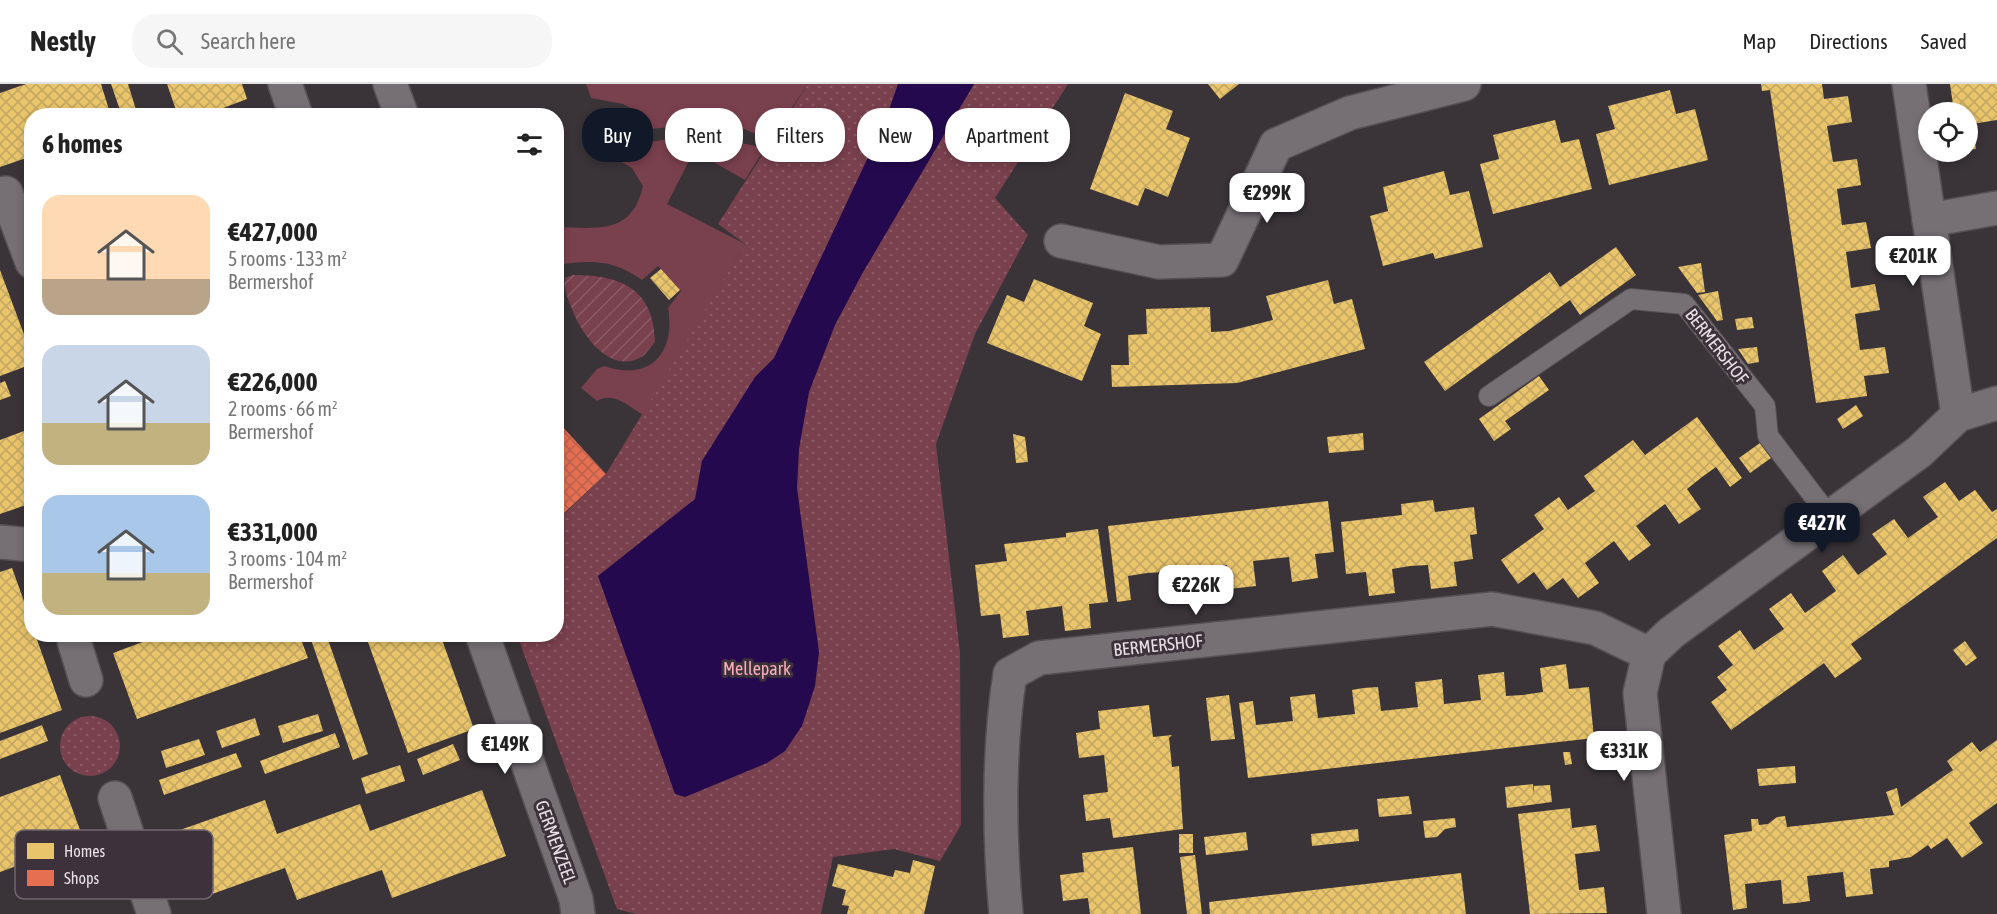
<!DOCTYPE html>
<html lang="en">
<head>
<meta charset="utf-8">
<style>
  body { margin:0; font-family:"Asap Condensed",sans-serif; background:#f6f6f6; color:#222; height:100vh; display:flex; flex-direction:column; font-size:22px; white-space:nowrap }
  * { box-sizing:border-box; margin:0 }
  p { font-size:20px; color:#767676 }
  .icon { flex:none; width:33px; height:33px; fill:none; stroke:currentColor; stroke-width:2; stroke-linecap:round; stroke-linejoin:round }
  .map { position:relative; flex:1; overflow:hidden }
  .panel { position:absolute; left:24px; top:24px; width:540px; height:534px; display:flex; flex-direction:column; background:#fff; border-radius:24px; box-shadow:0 3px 9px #0003 }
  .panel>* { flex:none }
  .banner { position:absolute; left:582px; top:24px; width:570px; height:54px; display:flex; gap:12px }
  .fabs { position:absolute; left:1918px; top:18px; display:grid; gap:12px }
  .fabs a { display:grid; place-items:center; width:60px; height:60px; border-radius:50%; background:#fff; box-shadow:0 3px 9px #0003; font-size:30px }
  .price { position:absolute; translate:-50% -51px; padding:0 14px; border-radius:12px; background:#fff; color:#222; font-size:20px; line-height:39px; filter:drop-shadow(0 2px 3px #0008) }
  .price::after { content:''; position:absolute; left:50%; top:36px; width:18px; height:14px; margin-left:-9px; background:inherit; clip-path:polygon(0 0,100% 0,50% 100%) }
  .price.current { background:#111827; color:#fff }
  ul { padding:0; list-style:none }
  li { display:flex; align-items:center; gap:18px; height:150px; padding:0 18px }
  li span { display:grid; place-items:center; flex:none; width:168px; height:120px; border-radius:18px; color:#555 }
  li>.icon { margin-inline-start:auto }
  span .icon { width:72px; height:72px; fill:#fffc; stroke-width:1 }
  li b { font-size:26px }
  h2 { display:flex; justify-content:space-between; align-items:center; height:72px; padding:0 18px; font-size:26px }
  .pill { padding:0 21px; border-radius:24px; background:#fff; box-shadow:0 3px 9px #0003; font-size:21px; line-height:54px }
  .pill.current { background:#111827; color:#fff }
  header { display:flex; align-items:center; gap:36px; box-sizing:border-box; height:84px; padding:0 30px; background:#fff; border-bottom:2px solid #e0e0e0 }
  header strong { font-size:28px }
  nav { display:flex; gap:33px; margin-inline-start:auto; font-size:21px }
  .search { width:420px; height:54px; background:#f6f6f6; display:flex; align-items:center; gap:15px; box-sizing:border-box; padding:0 21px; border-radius:24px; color:#767676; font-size:22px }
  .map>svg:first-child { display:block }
  .grass { fill:#79404d }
  .park { fill:url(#park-dots) }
  .garden { fill:url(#garden-furrows) }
  .water { fill:#24094f }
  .homes { fill:url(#homes-cross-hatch) }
  .shops { fill:url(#shops-cross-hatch) }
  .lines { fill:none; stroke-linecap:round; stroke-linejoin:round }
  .service-casing { stroke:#555054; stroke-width:22 }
  .minor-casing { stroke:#555054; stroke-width:36 }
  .service { stroke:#767075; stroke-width:20 }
  .minor { stroke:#767075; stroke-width:33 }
  .labels { text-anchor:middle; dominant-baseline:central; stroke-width:6; stroke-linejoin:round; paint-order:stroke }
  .street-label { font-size:18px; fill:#e7e0e6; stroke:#3d313b }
  .park-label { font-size:18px; fill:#faadbb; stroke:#3d313b }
  .key { fill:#3d313b; stroke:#70666e; stroke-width:1.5 }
  .key-label { font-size:16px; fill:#e7e0e6 }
</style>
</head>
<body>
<header>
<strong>Nestly</strong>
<div class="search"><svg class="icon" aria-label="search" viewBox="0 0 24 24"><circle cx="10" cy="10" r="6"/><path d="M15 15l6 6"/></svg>Search here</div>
<nav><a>Map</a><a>Directions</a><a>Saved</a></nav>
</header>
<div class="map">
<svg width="1997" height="830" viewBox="0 0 1997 830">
  <defs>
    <pattern id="park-dots" width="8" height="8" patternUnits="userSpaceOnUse" patternTransform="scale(1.5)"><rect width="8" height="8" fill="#79404d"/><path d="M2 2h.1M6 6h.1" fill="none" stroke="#8c5b67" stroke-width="1.8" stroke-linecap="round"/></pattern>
    <pattern id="garden-furrows" width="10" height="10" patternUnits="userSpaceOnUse" patternTransform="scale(1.5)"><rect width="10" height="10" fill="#79404d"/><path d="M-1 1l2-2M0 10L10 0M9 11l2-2" fill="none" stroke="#8c5b67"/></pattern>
    <pattern id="homes-cross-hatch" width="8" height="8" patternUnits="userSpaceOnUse" patternTransform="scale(1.5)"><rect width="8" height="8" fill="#e9c46a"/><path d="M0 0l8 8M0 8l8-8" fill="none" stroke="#c0a461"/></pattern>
    <pattern id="shops-cross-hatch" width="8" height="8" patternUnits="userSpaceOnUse" patternTransform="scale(1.5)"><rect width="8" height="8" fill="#e76f51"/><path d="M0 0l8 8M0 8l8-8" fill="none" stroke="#b6624d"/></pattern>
  </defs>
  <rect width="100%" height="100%" fill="#3a3439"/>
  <g class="grass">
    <polygon points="586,0 808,0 775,48 753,49 733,40 708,39 641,46 638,28 623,20 591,14"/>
    <path d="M 697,50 L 765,64 L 745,96 L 694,67 L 667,120 L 745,160 L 643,331 C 628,322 614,307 597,317 L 581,304 L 597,285 L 604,282 C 650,298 676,269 668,224 L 681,207 L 658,182 L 642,196 C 612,175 592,176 557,181 L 556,143 C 598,144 632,151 643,102 L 632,84 L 610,71 L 639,60 Z"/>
  </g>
  <g class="park">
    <polygon points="808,0 1068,0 995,114 1028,151 975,250 936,360 960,569 961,741 940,777 894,765 833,773 821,830 636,830 617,825 517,551 556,550 557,433 565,429 606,390 745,160 718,140"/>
    <circle cx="90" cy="662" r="30"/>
  </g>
  <path class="garden" d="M 573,191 C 621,191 654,205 655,258 C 651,262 647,269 643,272 C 611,293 581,250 572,225 C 568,215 563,205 565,194 Z"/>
  <polygon class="water" points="898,0 974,0 862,190 835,241 809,308 799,365 797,404 819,568 815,602 802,642 785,667 767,679 685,713 675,710 598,492 695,415 702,377 755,293 774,274 885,37"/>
  <g class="homes">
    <polygon points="26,0 101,0 111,32 32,32 32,72 0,83 0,9"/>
    <polygon points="111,0 128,0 138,32 122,32"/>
    <polygon points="167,0 242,0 247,15 202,32 178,32"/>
    <polygon points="1208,0 1239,0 1220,15"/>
    <polygon points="1761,0 1822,0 1824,15 1848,12 1852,38 1827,42 1833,78 1857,75 1861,101 1837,105 1842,141 1866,138 1871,164 1846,168 1851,204 1875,200 1880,226 1855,230 1860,266 1885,263 1889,289 1864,292 1867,312 1816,319 1770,6 1762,7"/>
    <polygon points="1950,0 1997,0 1997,36 1972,40 1976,65 1968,66 1968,28 1954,28"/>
    <polygon points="1670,6 1676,30 1695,25 1708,76 1609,101 1596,50 1615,45 1608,22"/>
    <polygon points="1125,9 1173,27 1166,45 1190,54 1168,113 1145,104 1138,122 1090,105"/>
    <polygon points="1555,36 1561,59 1579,55 1592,105 1493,130 1480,80 1499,75 1493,51"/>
    <polygon points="1444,87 1450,111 1469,107 1483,163 1435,175 1433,169 1383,182 1370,132 1388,127 1383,103"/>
    <polygon points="1616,163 1636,191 1580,231 1570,216 1445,307 1424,278 1550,188 1560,203"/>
    <polygon points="1701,179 1705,208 1697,209 1678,183"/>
    <polygon points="661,185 680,206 669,216 650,194"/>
    <polygon points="0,186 32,272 32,280 0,292"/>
    <polygon points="1034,195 1093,219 1084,242 1101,250 1082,297 987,259 1007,211 1024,218"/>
    <polygon points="1328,196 1334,220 1352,215 1365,265 1237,299 1112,303 1111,281 1129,281 1128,251 1147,250 1146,225 1210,223 1211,248 1229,247 1273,236 1266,212"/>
    <polygon points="1718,207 1723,236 1717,237 1698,211"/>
    <polygon points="1752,233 1754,244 1737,246 1735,235"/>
    <polygon points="1757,263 1759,278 1748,280 1738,265"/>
    <polygon points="1539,292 1549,306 1505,337 1511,345 1494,357 1479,335"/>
    <polygon points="5,297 11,312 0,316 0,299"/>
    <polygon points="1856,321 1863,332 1843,345 1837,335"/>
    <polygon points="1697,333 1742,394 1730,403 1716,383 1702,393 1687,405 1701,425 1679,440 1665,420 1636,442 1651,461 1629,477 1614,457 1585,479 1599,499 1578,514 1563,494 1547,506 1534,488 1518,500 1501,476 1544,445 1534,431 1559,413 1568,426 1595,407 1584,392 1633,356 1645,371"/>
    <polygon points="32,344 32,419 0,430 0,356"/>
    <polygon points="1363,349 1364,366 1329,369 1327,353"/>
    <polygon points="1013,350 1025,353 1028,378 1016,379"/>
    <polygon points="1760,359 1771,374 1750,389 1739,374"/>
    <polygon points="1945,398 1959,417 1975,406 1992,428 1997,425 1997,454 1851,560 1862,575 1835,594 1824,579 1731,646 1711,618 1727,606 1717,593 1733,581 1718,562 1740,546 1754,566 1784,545 1769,525 1791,509 1805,529 1836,507 1822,487 1843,471 1858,491 1887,470 1872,450 1894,435 1908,454 1922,444 1938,433 1923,413"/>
    <polygon points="1433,416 1435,428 1474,423 1477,450 1470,451 1473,475 1454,478 1457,502 1431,505 1428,481 1410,482 1392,485 1395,509 1369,512 1366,488 1346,490 1341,438 1402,431 1401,420"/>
    <polygon points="1328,417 1334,468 1315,470 1318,494 1292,498 1289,473 1253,477 1256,502 1229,505 1227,481 1209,482 1191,485 1194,509 1167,512 1165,488 1147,489 1128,492 1131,516 1117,518 1108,442"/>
    <polygon points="1098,445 1108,518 1089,520 1091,544 1065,547 1062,522 1026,527 1029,551 1003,554 1000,530 981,532 975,481 1007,477 1004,460 1066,453 1066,449"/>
    <polygon points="12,484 32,539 32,550 35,550 62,626 0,649 0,488"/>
    <polygon points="164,550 299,550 308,574 137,635 113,569"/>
    <polygon points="309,550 326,550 368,670 353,676"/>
    <polygon points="365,550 440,550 474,645 408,669"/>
    <polygon points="1965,557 1977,574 1966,582 1953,566"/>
    <polygon points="1566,580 1569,605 1589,603 1594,654 1248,694 1239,619 1253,617 1256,641 1293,637 1290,613 1315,610 1318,634 1355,630 1352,606 1363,604 1378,603 1381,627 1418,623 1415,598 1427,597 1442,595 1444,620 1481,616 1478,591 1504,588 1506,612 1523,611 1543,608 1540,584"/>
    <polygon points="1229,611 1235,655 1211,657 1206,614"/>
    <polygon points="1149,621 1153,653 1172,651 1169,654 1172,683 1179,682 1183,745 1113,754 1110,734 1086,737 1083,711 1108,708 1104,671 1079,674 1076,649 1100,645 1098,627"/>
    <polygon points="318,630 323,647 283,659 278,642"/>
    <polygon points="255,634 260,651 222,664 216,647"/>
    <polygon points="42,641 48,657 0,675 0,657"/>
    <polygon points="335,649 340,663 265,690 260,677"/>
    <polygon points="199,655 205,671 166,684 161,667"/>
    <polygon points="1997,656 1997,719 1969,739 1983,759 1962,774 1947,754 1931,765 1928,761 1911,773 1889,777 1889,783 1870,785 1873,810 1846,813 1843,788 1807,792 1810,817 1796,819 1783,820 1781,796 1745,800 1747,824 1733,826 1724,751 1752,747 1751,735 1758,735 1759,741 1768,740 1777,733 1785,732 1787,743 1894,731 1886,708 1897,704 1901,723 1953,686 1947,677 1972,658 1980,668"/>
    <polygon points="453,660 460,676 423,691 417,675"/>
    <polygon points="1563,668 1570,668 1572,680 1565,681"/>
    <polygon points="236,669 242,683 164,711 159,696"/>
    <polygon points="400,681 405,697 366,710 361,694"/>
    <polygon points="1795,682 1796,699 1759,702 1757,685"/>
    <polygon points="60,691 84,757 0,788 0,713"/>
    <polygon points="1533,700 1534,711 1534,702 1550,701 1552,718 1507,724 1505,703"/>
    <polygon points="482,706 506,772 392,814 382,786 297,816 285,784 201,814 177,747 265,716 277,750 360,720 370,747"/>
    <polygon points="1409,712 1412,730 1379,733 1377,715"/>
    <polygon points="1570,724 1572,744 1596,741 1600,767 1575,770 1579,806 1604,803 1607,829 1530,830 1518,730"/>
    <polygon points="1455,734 1456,743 1445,745 1437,753 1425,754 1423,737"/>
    <polygon points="1358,745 1359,757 1312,762 1311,750"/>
    <polygon points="1246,748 1248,766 1206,771 1204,753"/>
    <rect x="1179" y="750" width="14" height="19"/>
    <polygon points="1133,763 1141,830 1090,830 1088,814 1063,817 1060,791 1084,788 1082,769"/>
    <polygon points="1195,771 1202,830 1187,830 1180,773"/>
    <polygon points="913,776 935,782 924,830 847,830 849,822 842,821 846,806 832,802 838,780 893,793 895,786 910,789"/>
    <polygon points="1461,789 1466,830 1210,830 1209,818"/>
  </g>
  <polygon class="shops" points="560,340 606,390 564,429 556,420 556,344"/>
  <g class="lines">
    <defs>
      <polyline id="service" points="1489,312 1631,215 1684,220 1765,322 1768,352 1829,432"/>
      <g id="minor">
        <polyline points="285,0 296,32"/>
        <polyline points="390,0 402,32"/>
        <polyline points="1909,0 1958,331"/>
        <polyline points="0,110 6,109 32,178"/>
        <polyline points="1929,136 1997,124"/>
        <polyline points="1061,157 1159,178 1222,176 1276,61 1350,29 1464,0"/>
        <polyline points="0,458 32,461"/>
        <polyline points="75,550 74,557 86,596"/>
        <polyline points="482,550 576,815 578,830"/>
        <polyline points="115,714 154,830"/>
        <path d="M 1006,830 C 999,754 998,665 1010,590 L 1039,574 L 1492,525 L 1595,544 L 1649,570"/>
        <polyline points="1664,830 1640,609 1649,570 1671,549 1919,368 1958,331 1997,319"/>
      </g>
    </defs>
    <use href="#service" class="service-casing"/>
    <use href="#minor" class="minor-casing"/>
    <use href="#service" class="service"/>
    <use href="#minor" class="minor"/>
  </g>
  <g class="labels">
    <g class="street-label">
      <text transform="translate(1717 262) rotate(52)">BERMERSHOF</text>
      <text transform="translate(1158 561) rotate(-6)">BERMERSHOF</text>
      <text transform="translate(556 758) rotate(70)">GERMENZEEL</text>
    </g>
    <g class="park-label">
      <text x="757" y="584">Mellepark</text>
    </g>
  </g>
  <rect x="15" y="746" width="198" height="69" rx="9" class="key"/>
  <rect x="27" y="759" width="27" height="16" fill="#e9c46a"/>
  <rect x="27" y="786" width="27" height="16" fill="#e76f51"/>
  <g class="key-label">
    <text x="64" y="773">Homes</text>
    <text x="64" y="800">Shops</text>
  </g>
</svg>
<div class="fabs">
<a><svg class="icon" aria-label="locate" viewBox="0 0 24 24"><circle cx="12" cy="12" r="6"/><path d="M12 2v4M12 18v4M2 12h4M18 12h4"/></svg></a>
</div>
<b class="price" style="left:1267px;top:140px">€299K</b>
<b class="price" style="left:1913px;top:203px">€201K</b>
<b class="price current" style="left:1822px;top:470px">€427K</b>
<b class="price" style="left:1196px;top:532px">€226K</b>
<b class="price" style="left:505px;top:691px">€149K</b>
<b class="price" style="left:1624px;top:698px">€331K</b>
<div class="banner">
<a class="pill current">Buy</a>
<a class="pill">Rent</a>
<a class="pill">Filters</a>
<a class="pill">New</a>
<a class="pill">Apartment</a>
</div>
<section class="panel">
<h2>6 homes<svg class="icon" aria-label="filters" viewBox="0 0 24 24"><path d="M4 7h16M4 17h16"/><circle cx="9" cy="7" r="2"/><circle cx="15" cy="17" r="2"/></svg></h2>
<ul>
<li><span style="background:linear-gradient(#ffd9b3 70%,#b9a48a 0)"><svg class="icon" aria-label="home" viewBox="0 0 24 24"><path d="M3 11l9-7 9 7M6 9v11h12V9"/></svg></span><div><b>€427,000</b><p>5 rooms · 133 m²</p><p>Bermershof</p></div></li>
<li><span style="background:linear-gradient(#c9d6e8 65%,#c2b280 0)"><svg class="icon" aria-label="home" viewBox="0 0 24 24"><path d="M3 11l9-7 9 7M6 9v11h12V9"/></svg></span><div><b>€226,000</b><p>2 rooms · 66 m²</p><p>Bermershof</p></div></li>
<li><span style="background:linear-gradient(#a9c7e8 65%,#c2b280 0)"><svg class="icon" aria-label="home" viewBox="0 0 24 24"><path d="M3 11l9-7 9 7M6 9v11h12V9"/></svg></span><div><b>€331,000</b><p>3 rooms · 104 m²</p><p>Bermershof</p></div></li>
</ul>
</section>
</div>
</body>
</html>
